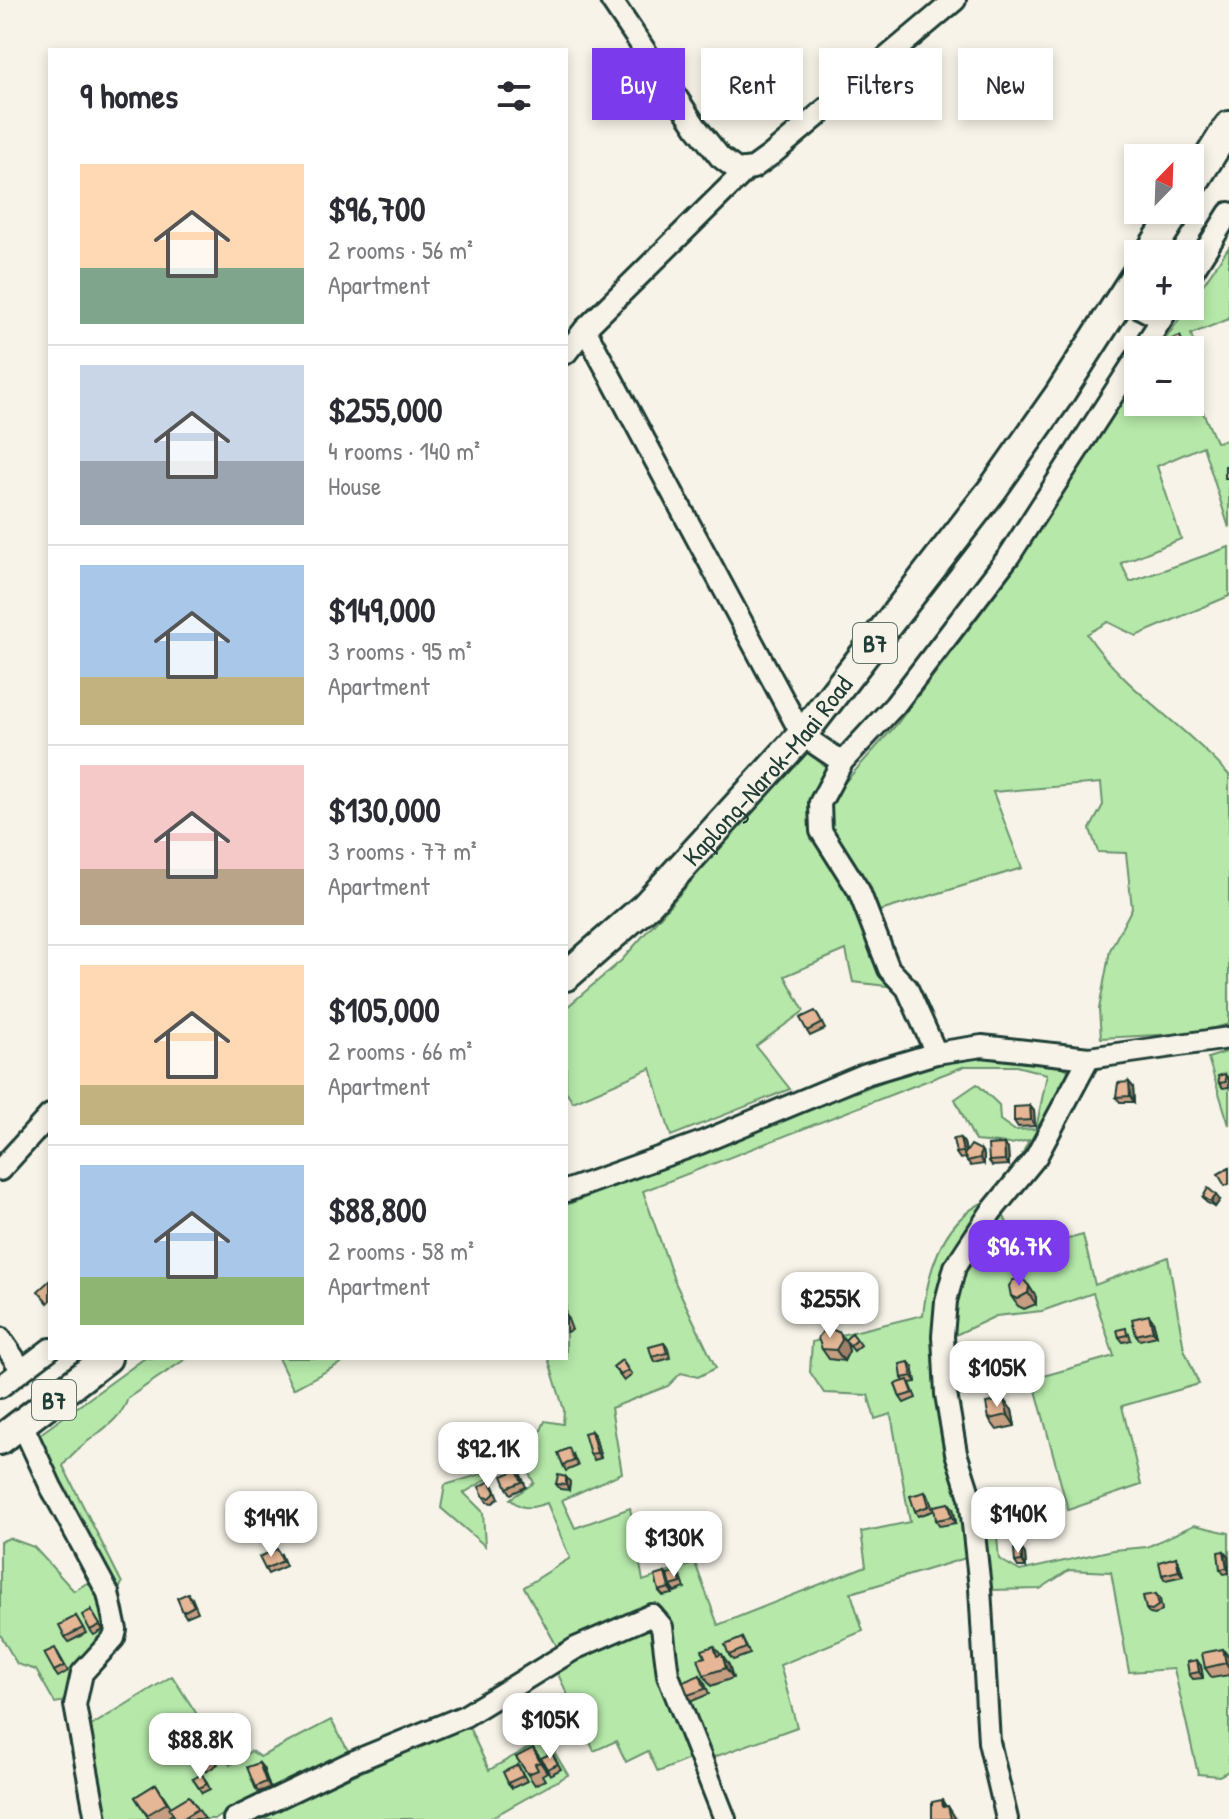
<!DOCTYPE html>
<html lang="en">
<head>
<meta charset="utf-8">
<style>
  body { margin:0; font-family:"Patrick Hand",sans-serif; background:#f2f2f3; color:#2b2b33; height:100vh; display:flex; flex-direction:column; font-size:30px; white-space:nowrap }
  * { box-sizing:border-box; margin:0 }
  p { font-size:26px; color:#7c7c81 }
  .icon { flex:none; width:44px; height:44px; fill:none; stroke:currentColor; stroke-width:2; stroke-linecap:round; stroke-linejoin:round }
  .map { position:relative; flex:1; overflow:hidden }
  .drawer { position:absolute; left:48px; top:48px; width:520px; height:1312px; display:flex; flex-direction:column; background:#fff; border-radius:0px; box-shadow:0 4px 12px #0003 }
  .drawer>* { flex:none }
  .hud { position:absolute; left:592px; top:48px; width:516px; height:72px; display:flex; gap:16px }
  .needle { width:52px; rotate:23deg }
  .fabs { position:absolute; left:1124px; top:144px; display:grid; gap:16px }
  .fabs a { display:grid; place-items:center; width:80px; height:80px; border-radius:0px; background:#fff; box-shadow:0 4px 12px #0003; font-size:40px }
  .price { position:absolute; translate:-50% -68px; padding:0 18px; border-radius:16px; background:#fff; color:#222; font-size:26px; line-height:52px; filter:drop-shadow(0 2px 4px #0008) }
  .price::after { content:''; position:absolute; left:50%; top:48px; width:24px; height:18px; margin-left:-12px; background:inherit; clip-path:polygon(0 0,100% 0,50% 100%) }
  .price.current { background:#7c3aed; color:#fff }
  ul { padding:0; list-style:none }
  li { display:flex; align-items:center; gap:24px; height:200px; padding:0 32px }
  li+li { border-top:2px solid #e1e1e2 }
  li span { display:grid; place-items:center; flex:none; width:224px; height:160px; border-radius:0px; color:#555 }
  li>.icon { margin-inline-start:auto }
  span .icon { width:96px; height:96px; fill:#fffc; stroke-width:1 }
  li b { font-size:34px }
  h2 { display:flex; justify-content:space-between; align-items:center; height:96px; padding:0 32px; font-size:34px }
  .chip { padding:0 28px; border-radius:0px; background:#fff; box-shadow:0 4px 12px #0003; font-size:28px; line-height:72px }
  .chip.current { background:#7c3aed; color:#fff }
  .map>svg:first-child { display:block }
  .green { fill:#b5e8a9; stroke:#6a926e; stroke-width:2 }
  .lines { fill:none; stroke-linecap:round; stroke-linejoin:round }
  .minor-casing { stroke:#1f3d34; stroke-width:26 }
  .highway-casing { stroke:#1f3d34; stroke-width:34 }
  .minor { stroke:#f7f3e8; stroke-width:20 }
  .highway { stroke:#f7f3e8; stroke-width:28 }
  .wall { fill:#c59d81; stroke:#1f3d34; stroke-width:2 }
  .shaded-wall { fill:#a08069; stroke:#1f3d34; stroke-width:2 }
  .building { fill:#e5b796; stroke:#1f3d34; stroke-width:2 }
  .labels { text-anchor:middle; dominant-baseline:central; stroke-width:7; stroke-linejoin:round; paint-order:stroke }
  .shield { fill:#f7f3e8; stroke:#60746a; stroke-width:2 }
  .shield-label { font-size:24px; font-weight:bold; fill:#1f3d34 }
  .street-label { font-size:26px; fill:#1f3d34; stroke:#f7f3e8 }
</style>
</head>
<body>
<div class="map">
<svg width="1229" height="1819" viewBox="0 0 1229 1819">
  <rect width="100%" height="100%" fill="#f7f3e8"/>
  <filter id="ink" filterUnits="userSpaceOnUse"><feTurbulence type="fractalNoise" baseFrequency=".0125" numOctaves="2"/><feDisplacementMap in="SourceGraphic" scale="16" xChannelSelector="R" yChannelSelector="G"/><feConvolveMatrix kernelMatrix="1 2 1 2 8 2 1 2 1" color-interpolation-filters="sRGB"/></filter>
  <g filter="url(#ink)">
    <g class="green">
      <path d="M 1229,247 L 1229,319 L 1191,334 L 1203,377 L 1191,385 L 1216,442 L 1229,440 L 1229,528 L 1203,446 L 1157,466 L 1181,539 L 1121,563 L 1130,582 L 1229,547 L 1229,596 L 1136,636 L 1108,622 L 1087,634 C 1125,691 1185,725 1229,775 L 1229,1024 L 1196,1033 L 1101,1038 L 1099,1009 L 1110,950 L 1132,908 L 1126,853 L 1098,852 L 1090,829 L 1103,805 L 1101,783 L 993,792 L 1022,868 L 880,911 L 828,830 L 829,807 L 845,782 L 896,725 L 1011,573 L 1138,378 L 1138,402 L 1190,402 L 1190,350 L 1158,350 Z"/>
      <polygon points="805,751 829,769 813,837 856,908 873,961 895,987 853,982 846,950 785,976 804,1011 756,1046 790,1089 671,1136 651,1068 573,1102 566,1091 566,1008 622,960"/>
      <polygon points="1229,1051 1229,1125 1208,1058"/>
      <path d="M 1009,1052 L 1050,1060 L 1068,1070 L 1063,1095 L 1007,1185 L 1029,1140 L 1011,1144 L 975,1141 L 955,1099 L 977,1084 L 999,1105 L 1000,1120 L 1014,1130 L 1036,1129 L 1047,1074 L 1016,1066 L 965,1066 L 643,1191 L 674,1280 L 716,1368 L 698,1377 L 681,1373 L 668,1386 L 611,1408 L 622,1473 L 562,1500 L 575,1528 L 630,1508 L 643,1581 L 695,1563 L 718,1625 L 866,1566 L 861,1532 L 910,1522 L 891,1414 L 875,1419 L 868,1395 L 824,1393 L 810,1372 L 812,1342 L 923,1315 C 928,1269 944,1216 991,1199 L 959,1240 L 945,1270 L 938,1392 L 969,1557 L 851,1593 L 863,1631 L 780,1665 L 797,1727 L 706,1760 L 673,1672 L 670,1621 L 559,1650 L 524,1587 L 570,1558 L 547,1503 C 531,1508 523,1511 510,1499 L 534,1483 L 528,1471 L 504,1469 L 464,1493 L 483,1512 L 485,1546 L 441,1508 L 445,1485 L 485,1473 L 499,1445 L 531,1453 L 545,1421 L 563,1424 L 564,1410 L 548,1358 L 566,1358 L 566,1205 L 941,1059 Z"/>
      <polygon points="1002,1212 1020,1252 1083,1235 1095,1285 1168,1257 1184,1349 1199,1384 1122,1406 1141,1485 1068,1510 1033,1379 1114,1356 1093,1293 1042,1311 996,1316 949,1338 958,1275"/>
      <path d="M 145,1358 L 187,1358 L 128,1398 C 119,1428 80,1439 63,1466 L 122,1583 L 115,1598 L 36,1437 Z"/>
      <polygon points="278,1358 349,1358 349,1359 293,1389"/>
      <polygon points="982,1522 996,1526 999,1559 1020,1571 1113,1550 1147,1547 1194,1525 1229,1533 1229,1771 1219,1776 1198,1774 1174,1669 1129,1672 1111,1572 1069,1570 1040,1589 990,1590"/>
      <polygon points="9,1538 34,1547 74,1591 92,1580 108,1612 107,1632 72,1673 67,1701 55,1703 36,1670 17,1664 0,1634 0,1542"/>
      <polygon points="636,1625 646,1625 654,1634 692,1758 658,1772 648,1751 626,1762 616,1741 594,1751 557,1672"/>
      <polygon points="172,1676 230,1765 251,1751 260,1757 331,1720 349,1752 215,1819 105,1819 91,1726"/>
      <polygon points="468,1725 489,1770 546,1738 568,1775 489,1819 255,1819"/>
    </g>
    <g class="lines">
      <defs>
        <g id="minor">
          <polyline points="611,0 697,128 720,157 737,170 753,168 771,155 955,0"/>
          <polyline points="1190,275 1229,213"/>
          <polyline points="1122,298 1161,319"/>
          <polyline points="585,329 802,735 842,762"/>
          <polyline points="1142,350 1170,306"/>
          <polyline points="566,353 585,329 746,170"/>
          <polyline points="936,1053 907,988 889,969 859,891 821,831 820,803 842,762 895,705 1009,556 1138,356"/>
          <polyline points="0,1170 50,1115"/>
          <polyline points="566,1191 700,1143 866,1074 936,1053 982,1046 1089,1058 1229,1038"/>
          <polyline points="0,1338 22,1370"/>
          <polyline points="0,1387 50,1349"/>
          <polyline points="22,1424 51,1487 108,1593 116,1630 114,1638 82,1673 75,1705 96,1819"/>
          <polyline points="234,1819 350,1763 465,1716 576,1648 652,1615 662,1627 668,1675 725,1819"/>
          <polyline points="1007,1819 989,1742 980,1588 970,1497 956,1453 946,1394 943,1336 946,1301 955,1267 991,1212 1036,1157 1089,1058"/>
        </g>
        <g id="highway">
          <polyline points="1190,188 1229,126"/>
          <polyline points="1149,254 1177,210"/>
          <path id="s1" d="M 566,976 L 646,906 L 802,735 L 992,490 L 1059,395 L 1138,272"/>
          <polyline points="0,1440 107,1358"/>
        </g>
      </defs>
      <use href="#minor" class="minor-casing"/>
      <use href="#highway" class="highway-casing"/>
      <use href="#minor" class="minor"/>
      <use href="#highway" class="highway"/>
    </g>
    <g class="wall">
      <polygon points="1190,352 1197,369 1190,372"/>
      <polygon points="818,1016 825,1029 810,1036 807,1031"/>
      <polygon points="1225,1074 1229,1080 1229,1087 1223,1088 1219,1083"/>
      <polygon points="1129,1082 1133,1087 1134,1102 1120,1102 1116,1097"/>
      <polygon points="1030,1106 1034,1111 1035,1126 1018,1127 1014,1121"/>
      <polygon points="960,1138 964,1143 966,1152 981,1150 984,1155 984,1164 971,1166 965,1158 960,1159 956,1153"/>
      <polygon points="1008,1149 1009,1165 992,1166 989,1161"/>
      <polygon points="1203,1197 1220,1200 1215,1207 1206,1202"/>
      <polygon points="1029,1286 1036,1297 1036,1304 1024,1309 1018,1306 1011,1296"/>
      <polygon points="566,1314 572,1330 566,1332"/>
      <polygon points="1153,1321 1157,1336 1140,1340 1136,1335"/>
      <polygon points="840,1333 847,1344 849,1351 844,1361 829,1359 822,1349"/>
      <polygon points="852,1333 861,1345 854,1351 845,1340"/>
      <polygon points="1129,1333 1131,1340 1123,1342 1119,1337"/>
      <polygon points="664,1343 668,1348 670,1358 656,1362 652,1357"/>
      <polygon points="622,1360 632,1375 624,1381 613,1367"/>
      <polygon points="913,1367 916,1382 910,1383 916,1398 904,1403 900,1397 904,1381 902,1378"/>
      <polygon points="1012,1410 1015,1426 997,1430 989,1419"/>
      <polygon points="591,1431 595,1436 601,1458 594,1460 590,1454"/>
      <polygon points="573,1454 578,1466 566,1471 563,1465"/>
      <polygon points="521,1475 526,1487 511,1494 507,1488"/>
      <polygon points="566,1477 570,1482 569,1490 560,1489 556,1484"/>
      <polygon points="494,1486 499,1498 493,1503 487,1502 484,1497"/>
      <polygon points="925,1492 929,1497 933,1511 918,1516 915,1511"/>
      <polygon points="953,1508 956,1523 940,1526 936,1520"/>
      <polygon points="1021,1548 1025,1554 1026,1567 1018,1567 1015,1562"/>
      <polygon points="1224,1551 1228,1556 1229,1573 1224,1574 1220,1569"/>
      <polygon points="281,1554 286,1566 268,1574 265,1569"/>
      <polygon points="1176,1557 1179,1563 1183,1576 1165,1580 1162,1575"/>
      <polygon points="678,1572 681,1577 685,1588 675,1592 671,1586 669,1579 673,1594 663,1596 659,1591 665,1573 669,1579"/>
      <polygon points="1156,1594 1160,1599 1162,1610 1155,1615 1150,1614 1146,1609"/>
      <polygon points="192,1598 198,1612 186,1617 183,1612"/>
      <polygon points="91,1610 103,1630 94,1635 90,1630"/>
      <polygon points="76,1616 86,1633 69,1642 65,1637"/>
      <polygon points="742,1638 750,1654 733,1660 729,1655"/>
      <polygon points="714,1646 729,1665 733,1678 711,1686 704,1675 705,1657"/>
      <polygon points="1223,1649 1229,1658 1229,1675 1212,1678 1205,1668"/>
      <polygon points="58,1653 68,1671 58,1677 54,1671"/>
      <polygon points="1201,1666 1203,1678 1193,1679 1189,1674"/>
      <polygon points="700,1675 704,1681 709,1694 692,1701 688,1695"/>
      <polygon points="208,1750 218,1764 206,1772 196,1758"/>
      <polygon points="552,1753 561,1769 550,1775 547,1769"/>
      <polygon points="516,1757 541,1759 547,1772 542,1775 545,1780 535,1785"/>
      <polygon points="259,1763 263,1768 270,1788 258,1792 255,1787"/>
      <polygon points="518,1765 527,1781 512,1788 508,1783"/>
      <polygon points="193,1779 205,1779 210,1789 202,1793"/>
      <polygon points="156,1784 171,1807 189,1796 205,1819 176,1819 173,1814 165,1819 149,1819 135,1797"/>
    </g>
    <g class="shaded-wall">
      <polygon points="1190,352 1197,369 1190,360"/>
      <polygon points="1129,1082 1133,1087 1134,1102 1130,1096"/>
      <polygon points="1030,1106 1034,1111 1035,1126 1031,1120"/>
      <polygon points="960,1138 964,1143 967,1157 963,1152"/>
      <polygon points="1004,1144 1008,1149 1009,1165 1005,1160"/>
      <polygon points="981,1150 984,1155 984,1164 980,1158"/>
      <polygon points="1216,1195 1220,1200 1215,1207 1211,1202"/>
      <polygon points="1029,1286 1036,1297 1036,1304 1028,1293"/>
      <polygon points="1149,1315 1153,1321 1157,1336 1153,1331"/>
      <polygon points="840,1333 847,1344 849,1351 844,1361 836,1350"/>
      <polygon points="909,1362 913,1367 916,1382 912,1376"/>
      <polygon points="1004,1400 1012,1410 1015,1426 1008,1415"/>
      <polygon points="591,1431 595,1436 601,1458 597,1453"/>
      <polygon points="566,1477 570,1482 569,1490 566,1485"/>
      <polygon points="949,1503 953,1508 956,1523 952,1517"/>
      <polygon points="1021,1548 1025,1554 1026,1567 1022,1561"/>
      <polygon points="1224,1551 1228,1556 1229,1571 1227,1568"/>
      <polygon points="1176,1557 1179,1563 1183,1576 1179,1571"/>
      <polygon points="665,1573 669,1579 673,1594 669,1588"/>
      <polygon points="1223,1649 1229,1658 1229,1668 1226,1663"/>
      <polygon points="722,1654 729,1665 733,1678 726,1668"/>
      <polygon points="1197,1660 1201,1666 1203,1678 1199,1672"/>
      <polygon points="533,1748 541,1759 547,1772 540,1762"/>
      <polygon points="259,1763 263,1768 270,1788 266,1782"/>
      <polygon points="942,1800 949,1811 948,1806 956,1819 951,1819 943,1807"/>
    </g>
    <g class="building">
      <polygon points="1180,336 1186,350 1155,350 1153,346"/>
      <rect x="1225" y="466" width="4" height="12"/>
      <polygon points="815,1011 822,1023 807,1031 800,1018"/>
      <polygon points="1225,1074 1226,1082 1219,1083 1218,1076"/>
      <polygon points="1129,1082 1130,1096 1116,1097 1118,1083"/>
      <polygon points="1030,1106 1031,1120 1014,1121 1014,1107"/>
      <polygon points="960,1138 963,1152 956,1153 953,1139"/>
      <polygon points="1004,1144 1005,1160 989,1161 988,1145"/>
      <polygon points="971,1145 981,1150 980,1158 967,1161 964,1155"/>
      <polygon points="1229,1168 1229,1184 1225,1186 1218,1174"/>
      <polygon points="1208,1188 1216,1195 1211,1202 1203,1197"/>
      <polygon points="1023,1279 1029,1286 1028,1293 1017,1299 1011,1296 1009,1286 1013,1280"/>
      <polygon points="50,1280 50,1301 48,1303 38,1291"/>
      <polygon points="1149,1315 1153,1331 1136,1335 1132,1319"/>
      <polygon points="829,1328 840,1333 842,1340 836,1350 822,1349 818,1338 823,1331"/>
      <polygon points="1126,1328 1127,1335 1119,1337 1117,1330"/>
      <polygon points="852,1333 857,1340 850,1346 845,1340"/>
      <polygon points="664,1343 667,1353 652,1357 649,1347"/>
      <polygon points="622,1360 628,1370 621,1375 613,1367"/>
      <polygon points="909,1362 912,1376 902,1378 900,1364"/>
      <polygon points="908,1380 913,1393 900,1397 895,1384"/>
      <polygon points="1004,1400 1008,1415 989,1419 986,1403"/>
      <polygon points="591,1431 597,1453 590,1454 584,1433"/>
      <polygon points="569,1448 574,1461 563,1465 558,1453"/>
      <polygon points="517,1470 522,1482 507,1488 502,1476"/>
      <polygon points="558,1475 566,1477 566,1485 556,1484"/>
      <polygon points="490,1481 496,1492 490,1498 484,1497 479,1487"/>
      <polygon points="925,1492 929,1506 915,1511 910,1496"/>
      <polygon points="949,1503 952,1517 936,1520 934,1506"/>
      <polygon points="1021,1548 1022,1561 1015,1562 1014,1549"/>
      <polygon points="277,1549 283,1561 265,1569 259,1557"/>
      <polygon points="1224,1551 1227,1568 1220,1569 1218,1552"/>
      <polygon points="1176,1557 1179,1571 1162,1575 1159,1562"/>
      <polygon points="678,1572 681,1583 671,1586 668,1575"/>
      <polygon points="665,1573 669,1588 659,1591 655,1576"/>
      <polygon points="188,1593 194,1606 183,1612 177,1598"/>
      <polygon points="1156,1594 1159,1605 1152,1610 1146,1609 1143,1596"/>
      <polygon points="91,1610 100,1625 90,1630 82,1615"/>
      <polygon points="76,1616 83,1628 65,1637 59,1625"/>
      <polygon points="742,1638 746,1648 729,1655 725,1645"/>
      <polygon points="714,1646 717,1656 722,1654 726,1668 704,1675 698,1659 705,1657 702,1650"/>
      <polygon points="55,1648 64,1666 54,1671 44,1653"/>
      <polygon points="1223,1649 1226,1663 1205,1668 1202,1653"/>
      <polygon points="1197,1660 1199,1672 1189,1674 1187,1662"/>
      <polygon points="700,1675 705,1689 688,1695 683,1682"/>
      <polygon points="533,1748 540,1762 535,1764 538,1770 528,1774 516,1757"/>
      <polygon points="208,1750 214,1759 202,1767 196,1758"/>
      <polygon points="552,1753 558,1764 547,1769 541,1758"/>
      <polygon points="259,1763 266,1782 255,1787 247,1767"/>
      <polygon points="518,1765 523,1776 508,1783 503,1772"/>
      <polygon points="202,1774 207,1784 199,1788 193,1779"/>
      <polygon points="156,1784 167,1803 147,1815 135,1797"/>
      <polygon points="189,1796 198,1809 182,1819 176,1819 169,1808"/>
      <polygon points="942,1800 943,1807 948,1806 951,1819 932,1819 932,1802"/>
    </g>
  </g>
  <g class="labels">
    <g class="shield">
      <rect x="853" y="623" width="44" height="40" rx="6"/>
      <rect x="32" y="1380" width="44" height="40" rx="6"/>
    </g>
    <g class="shield-label">
      <text x="875" y="643">B7</text>
      <text x="54" y="1400">B7</text>
    </g>
    <g class="street-label">
      <text stroke="none"><textPath href="#s1" startOffset="288">Kaplong-Narok-Maai Road</textPath></text>
    </g>
  </g>
</svg>
<div class="fabs">
<a><svg class="needle" viewBox="-14 -14 28 28"><path d="M0-13l5 13h-10z" fill="#e53935"/><path d="M0 13l5-13h-10z" fill="#7c7c81"/></svg></a>
<a>+</a>
<a>−</a>
</div>
<b class="price current" style="left:1019px;top:1288px">$96.7K</b>
<b class="price" style="left:830px;top:1340px">$255K</b>
<b class="price" style="left:997px;top:1409px">$105K</b>
<b class="price" style="left:488px;top:1490px">$92.1K</b>
<b class="price" style="left:1018px;top:1555px">$140K</b>
<b class="price" style="left:271px;top:1559px">$149K</b>
<b class="price" style="left:674px;top:1579px">$130K</b>
<b class="price" style="left:550px;top:1761px">$105K</b>
<b class="price" style="left:200px;top:1781px">$88.8K</b>
<div class="hud">
<a class="chip current">Buy</a>
<a class="chip">Rent</a>
<a class="chip">Filters</a>
<a class="chip">New</a>
</div>
<section class="drawer">
<h2>9 homes<svg class="icon" aria-label="filters" viewBox="0 0 24 24"><path d="M4 7h16M4 17h16"/><circle cx="9" cy="7" r="2"/><circle cx="15" cy="17" r="2"/></svg></h2>
<ul>
<li><span style="background:linear-gradient(#ffd9b3 65%,#7fa58c 0)"><svg class="icon" aria-label="home" viewBox="0 0 24 24"><path d="M3 11l9-7 9 7M6 9v11h12V9"/></svg></span><div><b>$96,700</b><p>2 rooms · 56 m²</p><p>Apartment</p></div></li>
<li><span style="background:linear-gradient(#c9d6e8 60%,#9aa5b1 0)"><svg class="icon" aria-label="home" viewBox="0 0 24 24"><path d="M3 11l9-7 9 7M6 9v11h12V9"/></svg></span><div><b>$255,000</b><p>4 rooms · 140 m²</p><p>House</p></div></li>
<li><span style="background:linear-gradient(#a9c7e8 70%,#c2b280 0)"><svg class="icon" aria-label="home" viewBox="0 0 24 24"><path d="M3 11l9-7 9 7M6 9v11h12V9"/></svg></span><div><b>$149,000</b><p>3 rooms · 95 m²</p><p>Apartment</p></div></li>
<li><span style="background:linear-gradient(#f6c9c9 65%,#b9a48a 0)"><svg class="icon" aria-label="home" viewBox="0 0 24 24"><path d="M3 11l9-7 9 7M6 9v11h12V9"/></svg></span><div><b>$130,000</b><p>3 rooms · 77 m²</p><p>Apartment</p></div></li>
<li><span style="background:linear-gradient(#ffd9b3 75%,#c2b280 0)"><svg class="icon" aria-label="home" viewBox="0 0 24 24"><path d="M3 11l9-7 9 7M6 9v11h12V9"/></svg></span><div><b>$105,000</b><p>2 rooms · 66 m²</p><p>Apartment</p></div></li>
<li><span style="background:linear-gradient(#a9c7e8 70%,#8fb573 0)"><svg class="icon" aria-label="home" viewBox="0 0 24 24"><path d="M3 11l9-7 9 7M6 9v11h12V9"/></svg></span><div><b>$88,800</b><p>2 rooms · 58 m²</p><p>Apartment</p></div></li>
</ul>
</section>
</div>
</body>
</html>
